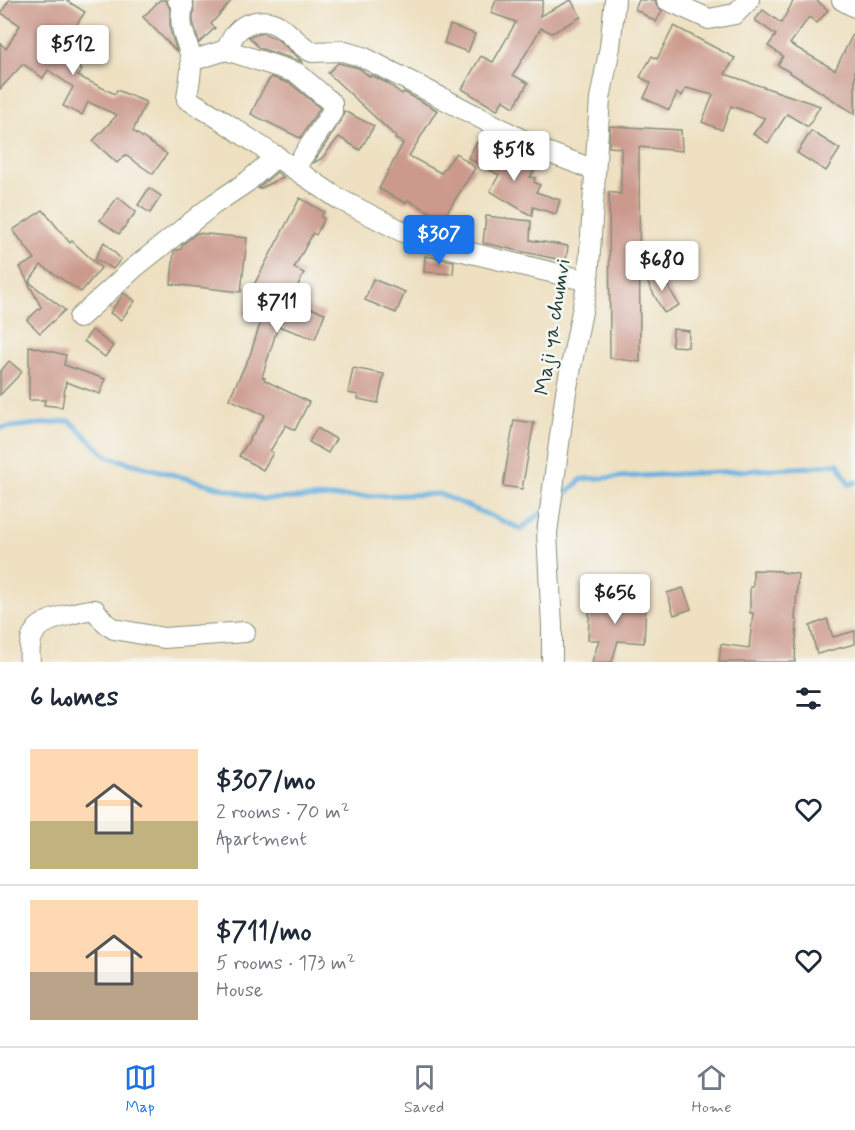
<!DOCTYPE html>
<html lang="en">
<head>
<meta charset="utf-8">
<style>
  body { margin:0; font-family:Mynerve,sans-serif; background:#f6f6f7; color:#1f2937; height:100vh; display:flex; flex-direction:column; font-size:22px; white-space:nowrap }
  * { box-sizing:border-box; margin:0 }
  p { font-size:20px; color:#747a83 }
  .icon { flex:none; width:33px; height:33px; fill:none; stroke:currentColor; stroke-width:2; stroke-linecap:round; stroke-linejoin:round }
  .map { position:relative; height:662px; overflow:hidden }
  .sheet { display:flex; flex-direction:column; background:#fff; flex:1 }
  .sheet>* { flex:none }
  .price { position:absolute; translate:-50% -51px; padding:0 14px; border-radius:6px; background:#fff; color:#222; font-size:20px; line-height:39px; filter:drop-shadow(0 2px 3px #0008) }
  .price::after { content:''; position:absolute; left:50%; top:36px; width:18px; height:14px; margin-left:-9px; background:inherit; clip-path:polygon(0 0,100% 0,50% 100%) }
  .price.on { background:#1a73e8; color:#fff }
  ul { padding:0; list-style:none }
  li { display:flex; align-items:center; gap:18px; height:150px; padding:0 30px }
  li+li { border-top:2px solid #e0e1e3 }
  li span { display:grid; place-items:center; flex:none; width:168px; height:120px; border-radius:0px; color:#555 }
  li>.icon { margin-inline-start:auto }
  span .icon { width:72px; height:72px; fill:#fffc; stroke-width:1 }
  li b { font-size:26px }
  h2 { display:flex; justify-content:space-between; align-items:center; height:72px; padding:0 30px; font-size:26px }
  .menu { display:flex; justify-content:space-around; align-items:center; height:84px; border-top:2px solid #e0e1e3; background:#fff; font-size:16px; color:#747a83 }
  .menu a { display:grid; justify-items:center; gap:3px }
  .menu .on { color:#1a73e8 }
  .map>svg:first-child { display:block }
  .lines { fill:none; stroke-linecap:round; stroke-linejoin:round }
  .stream { stroke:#66b0de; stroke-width:5 }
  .building { fill:#cc9a8d }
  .minor-casing { stroke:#868e7a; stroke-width:22 }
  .minor { stroke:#fff; stroke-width:20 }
  .labels { text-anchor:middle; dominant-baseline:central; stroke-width:5; stroke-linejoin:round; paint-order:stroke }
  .street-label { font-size:21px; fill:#1f3d34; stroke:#f6f6f2 }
</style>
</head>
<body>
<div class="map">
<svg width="855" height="662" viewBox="0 0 855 662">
  <rect width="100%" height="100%" fill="#f6f6f2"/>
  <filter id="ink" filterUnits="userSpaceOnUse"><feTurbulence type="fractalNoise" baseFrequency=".0167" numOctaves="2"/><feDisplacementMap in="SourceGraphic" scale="12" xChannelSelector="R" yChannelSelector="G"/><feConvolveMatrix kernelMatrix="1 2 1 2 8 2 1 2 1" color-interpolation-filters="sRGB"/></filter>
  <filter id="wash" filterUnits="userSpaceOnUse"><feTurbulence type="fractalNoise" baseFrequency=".008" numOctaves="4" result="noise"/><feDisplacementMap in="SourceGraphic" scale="24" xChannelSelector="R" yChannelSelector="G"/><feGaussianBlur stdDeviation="1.35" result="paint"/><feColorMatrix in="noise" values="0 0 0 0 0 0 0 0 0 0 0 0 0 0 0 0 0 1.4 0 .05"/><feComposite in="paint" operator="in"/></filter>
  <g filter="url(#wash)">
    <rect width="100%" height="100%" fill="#eee0c0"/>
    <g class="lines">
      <g class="stream">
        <polyline points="0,428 70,421 108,457 262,499 440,494 521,529 544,511"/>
        <polyline points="558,500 582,479 813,467 838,463 849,485 855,482"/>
      </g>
    </g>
    <g id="blocks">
      <g class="building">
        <polygon points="9,0 66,0 85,12 58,53 82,70 78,76 115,94 117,90 146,102 133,131 167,154 153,174 125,155 117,163 93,141 117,115 88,102 82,115 63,106 73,87 48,70 43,78 23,64 0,89 0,43 6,49 20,25 1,13"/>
        <polygon points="160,0 166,0 170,9 170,30 177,52 143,17"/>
        <polygon points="194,0 232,0 211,24 215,28 199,43 193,21"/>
        <polygon points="496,0 543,0 540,16 571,0 581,17 552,33 541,28 513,75 528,83 514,107 503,100 497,110 462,89 481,56 493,62 516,22 491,13"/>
        <polygon points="639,0 655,0 657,6 662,11 656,22 635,9"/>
        <polygon points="794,0 816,0 828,10 817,23 809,17 790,44 835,70 855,30 855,114 778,65 783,56 768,46 776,35 755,20 763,10 781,23"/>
        <polygon points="450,25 475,34 468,52 444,43"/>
        <polygon points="674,26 735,58 725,74 820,106 808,127 787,114 768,143 753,134 765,118 731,106 722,130 702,122 713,95 686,88 682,96 677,93 669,110 644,98 651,83 640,77 652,56 657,59"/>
        <polygon points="262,33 277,39 303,62 259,48 249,37"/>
        <polygon points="338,63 359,68 370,77 371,75 387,83 402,94 404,92 437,110 409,156 441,173 456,153 475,168 443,219 408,200 406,203 379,189 403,143 395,139 396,137 328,73"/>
        <polygon points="271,77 291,84 320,108 300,138 251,114 262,91"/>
        <polygon points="344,111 374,126 360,150 339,137 321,159 313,163 342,119"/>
        <polygon points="610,126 681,130 682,151 639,147 640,362 610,358 609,192 621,194 621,148 609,147"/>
        <polygon points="811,131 840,149 826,171 797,153"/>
        <polygon points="477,142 518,166 522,160 535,169 530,177 535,178 534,182 540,185 536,192 560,200 556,214 533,207 532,216 490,191 499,175 468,158"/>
        <polygon points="277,172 283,177 259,189 258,188"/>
        <polygon points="149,188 161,196 150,213 138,205"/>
        <polygon points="118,197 136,212 119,234 100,220"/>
        <polygon points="300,198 324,212 321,217 324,219 316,235 313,233 294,268 304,273 290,301 325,313 315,339 278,326 262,377 265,378 264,380 309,402 295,430 286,425 270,451 273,453 263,470 239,456 265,415 229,399 250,355 261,321 242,315 248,296"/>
        <polygon points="43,210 70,243 72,241 101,268 81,292 41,265 29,282 65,310 40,333 27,320 41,307 20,267 35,259 13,230"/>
        <polygon points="486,216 531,221 530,240 568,246 566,261 483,243"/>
        <polygon points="197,233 247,238 241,292 171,284 174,251 181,249 182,245"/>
        <polygon points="104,242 121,259 113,269 95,259"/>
        <polygon points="425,256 454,261 453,274 424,272"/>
        <polygon points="660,272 679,305 664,313 645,278"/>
        <polygon points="373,279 405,292 396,313 365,300"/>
        <polygon points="124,293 135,301 121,320 110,313"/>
        <polygon points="673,329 689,331 688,347 672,346"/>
        <polygon points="92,330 113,346 105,357 84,341"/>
        <polygon points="29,346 66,355 64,365 105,379 100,394 66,382 62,407 44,405 45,400 29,400"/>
        <polygon points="9,361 22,372 0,395 0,372"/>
        <polygon points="353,368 384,374 378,403 358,399 358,395 348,393"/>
        <polygon points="514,420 534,423 522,489 503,486"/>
        <polygon points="317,428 336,439 328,453 309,442"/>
        <polygon points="753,570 781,571 781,572 798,574 795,620 797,620 795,662 719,662 721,644 749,648 753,613 750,613 750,587 753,587"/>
        <polygon points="683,588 691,609 674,615 667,593"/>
        <polygon points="590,598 646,601 644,643 618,641 612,662 592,662 599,640 588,640"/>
        <polygon points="827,619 833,637 855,631 855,644 817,654 810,626"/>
      </g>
    </g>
  </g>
  <g filter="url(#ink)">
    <use href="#blocks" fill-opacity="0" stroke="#868e7a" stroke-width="1.5"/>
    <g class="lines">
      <defs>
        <g id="minor">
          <path d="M 178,0 L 183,5 C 177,31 189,40 191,61 C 192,73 188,87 187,99 L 220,119 L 339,199 L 421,241 L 588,281"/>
          <polyline points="667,0 709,19 735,14 749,0"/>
          <polyline points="842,0 855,7"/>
          <path d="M 226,50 C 232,38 237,27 251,23 C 281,14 289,40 312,52 L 342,51 L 363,57 L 544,151 L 595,170"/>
          <polyline points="191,61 226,50 297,73 332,103 332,112 295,168"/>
          <polyline points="79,318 134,268 214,204 247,182 277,156"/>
          <path d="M 30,662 C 27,630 38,623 67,615 C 76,613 85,609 95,610 L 105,623 L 114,629 L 164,638 L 245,632"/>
          <polyline points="552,662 552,626 547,533 566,392 588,281 600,99 610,47 615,0"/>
        </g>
      </defs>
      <use href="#minor" class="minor-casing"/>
      <use href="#minor" class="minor"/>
    </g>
  </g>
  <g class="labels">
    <g class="street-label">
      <text transform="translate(553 327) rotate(-81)">Maji ya chumvi</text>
    </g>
  </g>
</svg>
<b class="price" style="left:73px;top:76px">$512</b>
<b class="price" style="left:514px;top:182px">$518</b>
<b class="price on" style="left:439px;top:266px">$307</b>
<b class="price" style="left:662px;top:292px">$680</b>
<b class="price" style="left:277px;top:334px">$711</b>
<b class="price" style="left:615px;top:625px">$656</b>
</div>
<section class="sheet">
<h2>6 homes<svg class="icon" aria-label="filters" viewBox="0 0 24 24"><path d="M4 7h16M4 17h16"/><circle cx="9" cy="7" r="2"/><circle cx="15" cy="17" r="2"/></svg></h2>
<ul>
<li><span style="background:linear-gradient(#ffd9b3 60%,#c2b280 0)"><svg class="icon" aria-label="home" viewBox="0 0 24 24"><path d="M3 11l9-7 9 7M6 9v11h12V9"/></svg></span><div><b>$307/mo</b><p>2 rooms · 70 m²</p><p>Apartment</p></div><svg class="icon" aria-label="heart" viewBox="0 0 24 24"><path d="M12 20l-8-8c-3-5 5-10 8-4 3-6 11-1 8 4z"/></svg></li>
<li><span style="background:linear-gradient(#ffd9b3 60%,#b9a48a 0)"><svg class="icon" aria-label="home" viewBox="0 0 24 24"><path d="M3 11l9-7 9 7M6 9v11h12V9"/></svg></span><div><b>$711/mo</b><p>5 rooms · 173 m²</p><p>House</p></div><svg class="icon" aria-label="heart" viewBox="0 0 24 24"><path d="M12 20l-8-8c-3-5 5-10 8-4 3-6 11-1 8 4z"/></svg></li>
</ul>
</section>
<nav class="menu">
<a class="on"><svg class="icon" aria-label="map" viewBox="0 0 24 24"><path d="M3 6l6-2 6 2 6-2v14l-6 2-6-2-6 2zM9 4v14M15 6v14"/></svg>Map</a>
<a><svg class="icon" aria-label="saved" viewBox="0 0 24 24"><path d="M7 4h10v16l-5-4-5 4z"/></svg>Saved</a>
<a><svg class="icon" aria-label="home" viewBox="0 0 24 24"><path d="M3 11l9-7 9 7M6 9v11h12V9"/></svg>Home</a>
</nav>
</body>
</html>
